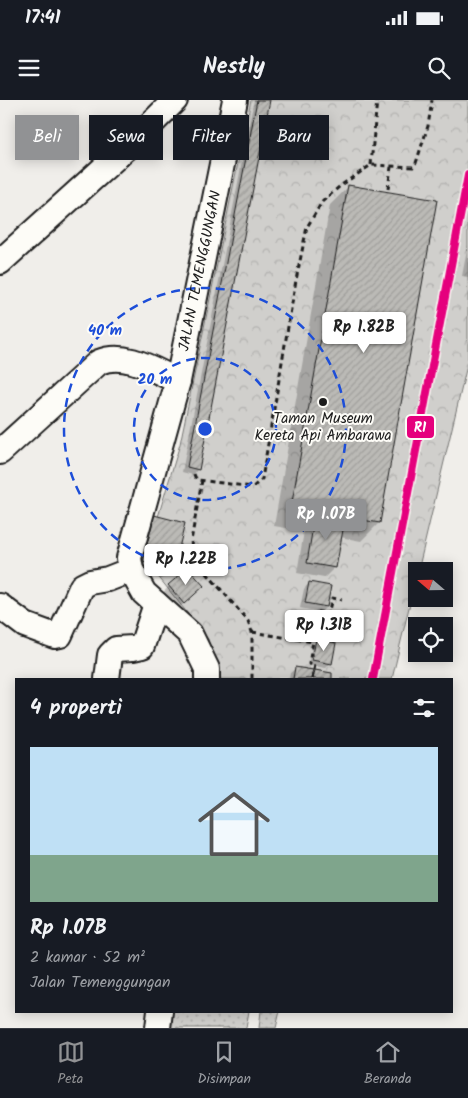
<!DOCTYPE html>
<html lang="id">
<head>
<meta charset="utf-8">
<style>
  body { margin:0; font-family:Kalam,sans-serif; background:#20242c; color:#f1f3f6; height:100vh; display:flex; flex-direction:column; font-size:19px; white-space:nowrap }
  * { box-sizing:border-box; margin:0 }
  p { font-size:16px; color:#9ea1a6 }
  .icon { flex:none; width:28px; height:28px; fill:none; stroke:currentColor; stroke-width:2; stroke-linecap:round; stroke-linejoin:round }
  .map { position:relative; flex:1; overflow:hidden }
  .side { position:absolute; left:15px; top:578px; width:438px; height:335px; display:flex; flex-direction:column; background:#171b24; border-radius:0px; box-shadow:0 2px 12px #0003 }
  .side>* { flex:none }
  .guide { position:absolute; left:15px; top:15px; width:439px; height:45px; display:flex; gap:10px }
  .needle { width:32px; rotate:290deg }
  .tools { position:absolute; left:408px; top:462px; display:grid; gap:10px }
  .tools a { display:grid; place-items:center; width:45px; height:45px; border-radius:0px; background:#171b24; box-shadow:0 2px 12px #0003; font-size:25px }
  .price { position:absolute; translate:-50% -42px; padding:0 11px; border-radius:5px; background:#fff; color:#222; font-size:16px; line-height:32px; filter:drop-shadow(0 1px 2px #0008) }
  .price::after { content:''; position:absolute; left:50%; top:30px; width:15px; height:11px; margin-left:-8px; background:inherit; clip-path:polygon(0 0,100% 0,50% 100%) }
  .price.current { background:#919294; color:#fff }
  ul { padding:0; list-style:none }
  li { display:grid; align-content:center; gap:10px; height:265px; padding:0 15px }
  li+li { border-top:1px solid #363941 }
  li span { display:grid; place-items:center; height:155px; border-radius:0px; color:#555 }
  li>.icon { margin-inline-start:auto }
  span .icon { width:90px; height:90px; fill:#fffc; stroke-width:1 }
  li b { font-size:21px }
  h2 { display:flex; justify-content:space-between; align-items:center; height:60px; padding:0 15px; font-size:21px }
  .tag { padding:0 18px; border-radius:0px; background:#171b24; box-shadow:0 2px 12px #0003; font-size:18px; line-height:45px }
  .tag.current { background:#919294; color:#fff }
  .status { display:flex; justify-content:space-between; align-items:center; height:35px; padding:0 25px; background:#171b24; direction:ltr }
  .status svg { height:14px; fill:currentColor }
  header { display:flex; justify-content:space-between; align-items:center; height:65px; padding:0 15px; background:#171b24; font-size:22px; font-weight:600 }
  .tabs { display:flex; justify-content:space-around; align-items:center; height:70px; border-top:1px solid #363941; background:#171b24; font-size:14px; color:#9ea1a6 }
  .tabs a { display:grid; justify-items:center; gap:2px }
  .tabs .current { color:#919294 }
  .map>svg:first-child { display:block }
  .grass { fill:url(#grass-dots); stroke:#767674 }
  .forest { fill:url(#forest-crowns); stroke:#767674 }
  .shadow { fill:#0003 }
  .building { fill:url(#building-hatch); stroke:#1c1c1c }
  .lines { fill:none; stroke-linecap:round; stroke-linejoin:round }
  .street-casing { stroke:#1c1c1c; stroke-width:28 }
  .path { stroke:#1c1c1c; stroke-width:3; stroke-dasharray:5 4; stroke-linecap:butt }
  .street { stroke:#fdfcf7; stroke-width:24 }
  .rail-1-casing { stroke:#fdfcf7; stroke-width:11 }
  .rail-1 { stroke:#e5007d; stroke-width:8 }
  .ring { fill:none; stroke:#1d4ed8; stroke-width:2.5; stroke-dasharray:9 6 }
  .poi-dot { fill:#1c1c1c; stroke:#fdfcf7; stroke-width:2 }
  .labels { text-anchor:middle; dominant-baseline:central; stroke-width:4; stroke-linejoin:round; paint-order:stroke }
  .street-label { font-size:15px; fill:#1c1c1c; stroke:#fdfcf7 }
  .poi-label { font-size:15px; fill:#1c1c1c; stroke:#fdfcf7 }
  .centre { fill:#1d4ed8; stroke:#fdfcf7; stroke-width:2.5 }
  .ring-label { font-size:15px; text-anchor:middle; font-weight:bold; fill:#1d4ed8; stroke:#fdfcf7; stroke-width:4; stroke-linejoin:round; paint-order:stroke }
  .line-badge { stroke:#fdfcf7; stroke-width:2 }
  .badge-label { font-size:14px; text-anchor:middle; font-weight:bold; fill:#fff }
</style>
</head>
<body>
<div class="status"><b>17:41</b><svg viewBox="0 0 49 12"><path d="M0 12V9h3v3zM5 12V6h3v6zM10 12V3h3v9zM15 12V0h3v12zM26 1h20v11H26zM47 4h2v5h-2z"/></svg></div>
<header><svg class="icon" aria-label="menu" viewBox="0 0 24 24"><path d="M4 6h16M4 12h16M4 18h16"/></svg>Nestly<svg class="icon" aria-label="search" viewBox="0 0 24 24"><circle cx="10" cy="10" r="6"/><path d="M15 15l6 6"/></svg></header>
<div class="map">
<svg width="468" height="928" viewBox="0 0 468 928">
  <defs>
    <pattern id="grass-dots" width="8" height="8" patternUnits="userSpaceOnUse" patternTransform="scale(1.25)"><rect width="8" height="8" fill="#d0cfcc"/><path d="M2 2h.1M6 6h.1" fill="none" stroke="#b2b1af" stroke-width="1.8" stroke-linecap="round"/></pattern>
    <pattern id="forest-crowns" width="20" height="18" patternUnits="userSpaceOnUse" patternTransform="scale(1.25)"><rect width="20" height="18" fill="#d0cfcc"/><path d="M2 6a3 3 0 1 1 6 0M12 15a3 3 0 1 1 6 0" fill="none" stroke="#b2b1af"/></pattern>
    <pattern id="building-hatch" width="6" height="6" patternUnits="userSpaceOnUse" patternTransform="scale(1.25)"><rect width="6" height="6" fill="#bbbab6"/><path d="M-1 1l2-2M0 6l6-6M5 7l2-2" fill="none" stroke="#a09f9c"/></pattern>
  </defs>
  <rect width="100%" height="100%" fill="#f0eeea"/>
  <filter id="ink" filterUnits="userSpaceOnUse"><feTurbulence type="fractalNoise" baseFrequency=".02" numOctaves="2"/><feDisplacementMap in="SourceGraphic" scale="10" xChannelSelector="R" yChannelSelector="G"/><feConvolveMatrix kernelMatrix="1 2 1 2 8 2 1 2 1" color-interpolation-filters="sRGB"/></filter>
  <g filter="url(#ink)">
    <g class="grass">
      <polygon points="168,911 249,911 246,928 166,928"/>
      <polygon points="261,911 280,911 276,928 259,928"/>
    </g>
    <polygon class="forest" points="251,0 468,0 468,261 418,471 416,471 416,478 392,579 218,579 208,539 145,460 180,344"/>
    <g class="shadow">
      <polygon points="254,0 269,0 198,369 193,375 182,372"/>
      <polygon points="349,86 379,423 361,441 340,437 335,467 324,478 297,473 304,431 274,426 330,105"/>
      <polygon points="468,145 468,177 462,176"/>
      <polygon points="155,417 172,468 162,479 133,472 144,427"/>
      <polygon points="188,469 202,486 173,514 158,497"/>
      <polygon points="309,483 326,507 321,512 300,508 304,489"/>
      <polygon points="317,541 331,563 326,568 308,565 312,546"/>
      <polygon points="296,568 310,576 315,572 330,579 289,579 290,573"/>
    </g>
    <g class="building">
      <polygon points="257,0 270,0 199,370 187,367"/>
      <polygon points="348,85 437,100 380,423 291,408"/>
      <polygon points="315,414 345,419 336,468 307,463"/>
      <polygon points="154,415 185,423 174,469 143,462"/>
      <polygon points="188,468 204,486 184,504 168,485"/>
      <polygon points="309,482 331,486 327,507 305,503"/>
      <polygon points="316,539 336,543 332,564 312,560"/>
      <polygon points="295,567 313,570 311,579 293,579"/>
      <polygon points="315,570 332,573 332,579 313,579"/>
    </g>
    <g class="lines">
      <defs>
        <g id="street">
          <polyline points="0,162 134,41 175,0"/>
          <path d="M 0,352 L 99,262 C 125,251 154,270 178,281"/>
          <polyline points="0,506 25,525 55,536 60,535 82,486 90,482 108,479 131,470"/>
          <polyline points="107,579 110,555 116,549 133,548 142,546 156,504"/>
          <path id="s1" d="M 207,579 L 207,569 L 190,534 L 144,493 L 131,470 L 129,458 L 178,281 L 235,0"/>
          <polyline points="158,928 160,911"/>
        </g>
      </defs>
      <use href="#street" class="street-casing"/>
      <g class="path">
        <polyline points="371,65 377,0"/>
        <polyline points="388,89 391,67"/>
        <polyline points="194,374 195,377 198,380 253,387 262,379 296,180 307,127 322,102 340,86 371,65 413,67 416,63 428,26 432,0"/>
        <polyline points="202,380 191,441 193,457 248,521 252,532 252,579"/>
        <polyline points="252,532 313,542"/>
        <polyline points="312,579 315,565 309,564 318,512 328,514 332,498 342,500"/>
      </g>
      <use href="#street" class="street"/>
      <defs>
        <polyline id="rail-1" points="373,579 468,75"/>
      </defs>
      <use href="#rail-1" class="rail-1-casing"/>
      <use href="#rail-1" class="rail-1"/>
    </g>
  </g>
  <g class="ring">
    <circle cx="205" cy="329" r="71"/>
    <circle cx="205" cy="329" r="141"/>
  </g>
  <circle class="poi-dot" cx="323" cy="302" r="5"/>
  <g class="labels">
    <g class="street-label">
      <text stroke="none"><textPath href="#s1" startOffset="445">JALAN TEMENGGUNGAN</textPath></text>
    </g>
    <g class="poi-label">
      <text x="323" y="319">Taman Museum<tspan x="323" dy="17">Kereta Api Ambarawa</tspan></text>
    </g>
  </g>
  <circle cx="205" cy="329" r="8" class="centre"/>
  <g class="ring-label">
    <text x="105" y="235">40 m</text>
    <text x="155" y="284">20 m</text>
  </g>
  <rect class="line-badge" x="406" y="315" width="29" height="24" rx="5" fill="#e5007d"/>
  <g class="badge-label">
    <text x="420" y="332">R1</text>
  </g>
</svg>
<div class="tools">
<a><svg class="needle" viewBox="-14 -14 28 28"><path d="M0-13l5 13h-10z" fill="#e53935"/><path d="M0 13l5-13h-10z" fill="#9ea1a6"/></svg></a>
<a><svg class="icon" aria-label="locate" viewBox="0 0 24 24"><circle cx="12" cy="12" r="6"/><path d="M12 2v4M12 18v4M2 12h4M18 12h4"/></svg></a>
</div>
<b class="price" style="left:364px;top:254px">Rp 1.82B</b>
<b class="price current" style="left:326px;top:441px">Rp 1.07B</b>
<b class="price" style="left:186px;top:486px">Rp 1.22B</b>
<b class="price" style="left:324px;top:552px">Rp 1.31B</b>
<div class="guide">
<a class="tag current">Beli</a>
<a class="tag">Sewa</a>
<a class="tag">Filter</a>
<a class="tag">Baru</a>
</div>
<section class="side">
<h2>4 properti<svg class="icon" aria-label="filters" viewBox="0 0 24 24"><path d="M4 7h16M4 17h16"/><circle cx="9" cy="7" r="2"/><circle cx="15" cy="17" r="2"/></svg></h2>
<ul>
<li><span style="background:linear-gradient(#bfe0f5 70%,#7fa58c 0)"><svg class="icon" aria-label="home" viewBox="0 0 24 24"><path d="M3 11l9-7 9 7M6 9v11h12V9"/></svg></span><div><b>Rp 1.07B</b><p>2 kamar · 52 m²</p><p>Jalan Temenggungan</p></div></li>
</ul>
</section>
</div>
<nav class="tabs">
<a class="current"><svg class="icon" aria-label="map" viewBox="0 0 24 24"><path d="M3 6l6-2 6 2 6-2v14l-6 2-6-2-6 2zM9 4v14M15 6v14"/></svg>Peta</a>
<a><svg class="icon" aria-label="saved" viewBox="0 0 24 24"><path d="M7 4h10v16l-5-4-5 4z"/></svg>Disimpan</a>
<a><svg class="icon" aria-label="home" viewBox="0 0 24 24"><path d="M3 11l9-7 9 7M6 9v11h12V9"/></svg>Beranda</a>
</nav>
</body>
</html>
